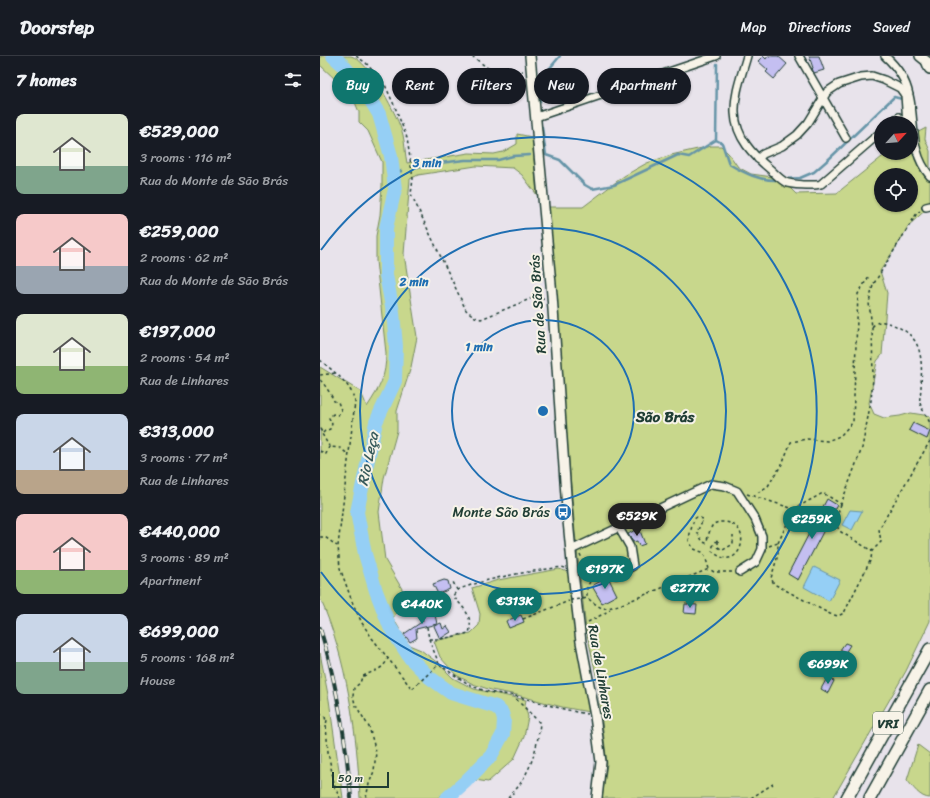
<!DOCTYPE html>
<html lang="en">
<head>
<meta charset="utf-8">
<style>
  body { margin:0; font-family:Sriracha,sans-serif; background:#242831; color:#f1f3f6; height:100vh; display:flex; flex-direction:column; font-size:15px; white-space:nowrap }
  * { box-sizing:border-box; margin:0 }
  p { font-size:13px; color:#9ea1a6 }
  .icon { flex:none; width:22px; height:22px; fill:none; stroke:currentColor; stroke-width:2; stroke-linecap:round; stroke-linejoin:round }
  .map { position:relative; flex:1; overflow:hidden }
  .side { display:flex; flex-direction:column; background:#171b24; width:320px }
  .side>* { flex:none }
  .banner { position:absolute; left:12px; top:12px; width:380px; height:36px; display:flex; gap:8px }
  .needle { width:26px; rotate:64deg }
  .fabs { position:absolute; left:554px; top:60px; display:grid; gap:8px }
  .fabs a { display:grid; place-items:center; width:44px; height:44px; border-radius:50%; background:#171b24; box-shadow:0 1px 3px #0004; font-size:20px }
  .scale { position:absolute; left:12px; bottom:10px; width:57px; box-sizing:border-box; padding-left:4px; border:2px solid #1f3d34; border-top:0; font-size:11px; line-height:14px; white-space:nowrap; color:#1f3d34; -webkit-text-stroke:3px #f7f3e8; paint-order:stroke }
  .price { position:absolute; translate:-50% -34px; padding:0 9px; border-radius:14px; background:#0f766e; color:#fff; font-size:13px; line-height:26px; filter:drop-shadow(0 1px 2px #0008) }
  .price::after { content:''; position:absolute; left:50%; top:24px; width:12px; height:9px; margin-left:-6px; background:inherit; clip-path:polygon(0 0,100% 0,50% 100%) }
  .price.active { background:#222; color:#fff }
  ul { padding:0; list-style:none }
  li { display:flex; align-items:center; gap:12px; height:100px; padding:0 16px }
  li span { display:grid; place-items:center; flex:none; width:112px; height:80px; border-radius:8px; color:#555 }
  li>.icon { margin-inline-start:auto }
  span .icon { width:48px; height:48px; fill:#fffc; stroke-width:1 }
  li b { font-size:17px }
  h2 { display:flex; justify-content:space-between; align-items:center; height:48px; padding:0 16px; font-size:17px }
  .tag { padding:0 14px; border-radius:18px; background:#171b24; box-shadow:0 1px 3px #0004; font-size:14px; line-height:36px }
  .tag.active { background:#0f766e; color:#fff }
  header { display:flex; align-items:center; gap:24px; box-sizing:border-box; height:56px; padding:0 20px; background:#171b24; border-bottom:1px solid #363941 }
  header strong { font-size:19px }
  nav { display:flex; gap:22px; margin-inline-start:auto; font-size:14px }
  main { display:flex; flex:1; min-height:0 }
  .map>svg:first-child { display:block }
  .green { fill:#c8d78c; stroke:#748a60; fill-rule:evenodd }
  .water { fill:#95cff5; stroke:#6695a8 }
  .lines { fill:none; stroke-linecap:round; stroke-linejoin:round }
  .stream { stroke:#6695a8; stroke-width:2.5 }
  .river { stroke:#95cff5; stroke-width:14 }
  .building { fill:#c4bff1; stroke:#1f3d34 }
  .minor-casing { stroke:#1f3d34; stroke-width:10 }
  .major-casing { stroke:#1f3d34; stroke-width:12 }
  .highway-casing { stroke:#1f3d34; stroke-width:14 }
  .path { stroke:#1f3d34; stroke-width:1.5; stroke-dasharray:3 3; stroke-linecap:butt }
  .minor { stroke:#f7f3e8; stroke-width:7 }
  .major { stroke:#f7f3e8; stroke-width:9 }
  .highway { stroke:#f7f3e8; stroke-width:11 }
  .rail-casing { stroke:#1f3d34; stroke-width:4 }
  .rail { stroke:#f7f3e8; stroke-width:2.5; stroke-dasharray:8; stroke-linecap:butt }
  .path-bridge { stroke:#1f3d34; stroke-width:1.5; stroke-dasharray:3 3; stroke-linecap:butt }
  .ring { fill:none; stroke:#1f6fb2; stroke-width:2 }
  .labels { text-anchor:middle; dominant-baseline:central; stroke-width:4; stroke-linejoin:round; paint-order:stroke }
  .shield { fill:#f7f3e8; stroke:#60746a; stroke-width:1 }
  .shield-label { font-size:13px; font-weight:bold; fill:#1f3d34 }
  .street-label { font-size:14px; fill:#1f3d34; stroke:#f7f3e8 }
  .poi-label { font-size:14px; fill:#1f3d34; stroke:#f7f3e8; text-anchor:end }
  .neighbourhood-label { font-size:15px; font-weight:bold; fill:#1f3d34; stroke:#f7f3e8 }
  .water-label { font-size:15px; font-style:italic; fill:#375a5b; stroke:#f7f3e8 }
  .centre { fill:#1f6fb2; stroke:#f7f3e8; stroke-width:2 }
  .ring-label { font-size:12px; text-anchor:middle; font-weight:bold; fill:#1f6fb2; stroke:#f7f3e8; stroke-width:4; stroke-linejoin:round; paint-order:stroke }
</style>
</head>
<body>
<header>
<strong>Doorstep</strong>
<nav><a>Map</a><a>Directions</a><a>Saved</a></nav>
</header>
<main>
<section class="side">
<h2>7 homes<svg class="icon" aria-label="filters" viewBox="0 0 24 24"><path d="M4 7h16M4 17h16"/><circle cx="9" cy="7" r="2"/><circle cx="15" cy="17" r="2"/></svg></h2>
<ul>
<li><span style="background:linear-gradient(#dfe7d0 65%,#7fa58c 0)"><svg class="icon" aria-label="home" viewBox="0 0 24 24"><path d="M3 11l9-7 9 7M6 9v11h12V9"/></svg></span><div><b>€529,000</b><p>3 rooms · 116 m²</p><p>Rua do Monte de São Brás</p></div></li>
<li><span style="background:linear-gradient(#f6c9c9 65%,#9aa5b1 0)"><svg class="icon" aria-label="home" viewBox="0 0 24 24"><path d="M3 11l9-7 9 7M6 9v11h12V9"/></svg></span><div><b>€259,000</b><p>2 rooms · 62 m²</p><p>Rua do Monte de São Brás</p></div></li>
<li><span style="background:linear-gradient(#dfe7d0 65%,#8fb573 0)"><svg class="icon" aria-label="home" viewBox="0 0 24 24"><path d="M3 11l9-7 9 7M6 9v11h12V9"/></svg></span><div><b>€197,000</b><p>2 rooms · 54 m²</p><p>Rua de Linhares</p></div></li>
<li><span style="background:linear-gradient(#c9d6e8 70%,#b9a48a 0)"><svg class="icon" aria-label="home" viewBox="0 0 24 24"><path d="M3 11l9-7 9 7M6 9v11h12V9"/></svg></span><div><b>€313,000</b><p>3 rooms · 77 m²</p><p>Rua de Linhares</p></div></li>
<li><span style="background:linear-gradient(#f6c9c9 70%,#8fb573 0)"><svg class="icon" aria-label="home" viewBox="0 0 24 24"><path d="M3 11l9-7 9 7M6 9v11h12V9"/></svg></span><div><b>€440,000</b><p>3 rooms · 89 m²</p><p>Apartment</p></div></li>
<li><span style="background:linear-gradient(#c9d6e8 60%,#7fa58c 0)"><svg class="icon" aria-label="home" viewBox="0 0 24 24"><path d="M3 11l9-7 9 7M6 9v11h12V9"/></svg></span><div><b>€699,000</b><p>5 rooms · 168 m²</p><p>House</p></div></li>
</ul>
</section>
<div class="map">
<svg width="610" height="742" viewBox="0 0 610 742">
  <rect width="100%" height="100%" fill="#e8e3eb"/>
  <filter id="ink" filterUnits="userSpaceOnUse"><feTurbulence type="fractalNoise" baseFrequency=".025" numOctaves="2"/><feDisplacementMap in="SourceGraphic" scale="8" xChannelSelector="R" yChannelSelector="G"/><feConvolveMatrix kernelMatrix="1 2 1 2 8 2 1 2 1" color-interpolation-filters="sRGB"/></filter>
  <g filter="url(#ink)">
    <g class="green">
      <path d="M 0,0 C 9,0 23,0 31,0 C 49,4 79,62 83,79 C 85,88 85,98 87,107 L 149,97 L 174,98 L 183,96 L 197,88 L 197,78 L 212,81 L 217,139 L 202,119 L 193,112 L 156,110 L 98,119 L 90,123 L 84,198 L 97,281 L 91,311 L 77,355 L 77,375 L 64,422 L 59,456 L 65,504 L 85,538 L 79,553 L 73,562 L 89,589 L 101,594 L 119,608 L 133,622 L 154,633 L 206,644 L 205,649 L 208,661 L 204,681 L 194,703 L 168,726 L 141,722 L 118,742 L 40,742 C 37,676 27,603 0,542 L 0,311 L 41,336 L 47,351 C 60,331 66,321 66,297 L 56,205 L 56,180 L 60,159 L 62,130 L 62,106 L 48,75 L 39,66 L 39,56 L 32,39 L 0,9 Z"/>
      <path d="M 606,72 L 605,83 L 610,95 L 610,150 L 588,170 L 580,185 L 560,215 L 567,237 L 562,299 L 557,305 L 549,347 L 554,358 L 564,362 L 580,360 L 591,357 L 610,360 L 610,565 L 586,615 L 513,742 L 282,742 L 287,708 L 277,623 L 266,573 L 255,476 L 227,151 L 263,151 L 304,120 L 327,107 L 351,99 L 391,90 L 401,90 L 409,98 L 418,111 L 431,118 L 460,122 L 476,138 L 517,137 L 567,97 L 591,97 L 591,80 ZM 561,119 L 591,119 L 591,149 L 561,149 Z"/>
      <path d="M 239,513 L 245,515 L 249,518 C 251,564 261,609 271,653 L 269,656 L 242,651 L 197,639 L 171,634 L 153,628 L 136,619 L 120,601 L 114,585 L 151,577 L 159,569 L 160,558 L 152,532 L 178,524 Z"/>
      <polygon points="0,597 9,644 23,742 0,742"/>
      <path d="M 598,689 L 610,698 L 610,742 C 600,742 593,731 587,724 Z"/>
    </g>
    <g class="water">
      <polygon points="530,454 542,455 532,474 522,469"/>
      <polygon points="494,511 520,524 509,545 484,531"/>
    </g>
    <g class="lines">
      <g class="stream">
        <polyline points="220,46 220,24 240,0"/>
        <polyline points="222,71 226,99 240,104 265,129 272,133 294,129 358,99 369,101 396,84 397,8"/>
        <path d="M 396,84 L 402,87 L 409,108 C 424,117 440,125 458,124"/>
        <polyline points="97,111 111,108 145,104 178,104 193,100 210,99"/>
        <polyline points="73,117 82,115"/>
        <polyline points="465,123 480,122 494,116 510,102 574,41 582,43"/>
      </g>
      <polyline class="river" points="13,0 23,9 43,32 59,58 71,100 75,133 66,172 66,219 73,256 76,290 75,325 56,366 37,456 45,498 56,535 70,571 90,602 109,621 131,637 176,651 182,657 184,664 183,678 171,700 145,726 127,742"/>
    </g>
    <g class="building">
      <polygon points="443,0 446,3 448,0 458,0 467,8 454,23 446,16 448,14 438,5"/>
      <polygon points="489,0 499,0 504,14 494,17 492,13 493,12"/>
      <polygon points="593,367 610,375 607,383 589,374"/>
      <polygon points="507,443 517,449 478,524 468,518"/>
      <polygon points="319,472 325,488 319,490 317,485 313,486 308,478"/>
      <polygon points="288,521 297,539 282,547 272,530"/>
      <polygon points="124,524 128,525 130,533 118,538 113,528"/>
      <polygon points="365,548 377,549 376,558 364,557"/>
      <polygon points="114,554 117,568 96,573 97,582 90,586 84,578 103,565 101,557"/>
      <polygon points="201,559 204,566 189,572 186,565"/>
      <polygon points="121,567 123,573 127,570 131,576 120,583 114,570"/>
      <polygon points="525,587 530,589 525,597 520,594"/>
      <polygon points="507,622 514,625 508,637 501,633"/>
    </g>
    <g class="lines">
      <defs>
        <g id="minor">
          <path d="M 427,0 C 422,18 414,38 415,57 C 416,82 433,99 451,114 C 455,118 460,123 465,126 C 471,129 494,130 501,128 L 561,76"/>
          <polyline points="479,0 526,82"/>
          <path d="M 565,0 C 576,10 586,24 589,39 C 596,68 589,95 610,120"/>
          <polyline points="216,61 396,0"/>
          <polyline points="571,67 579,61"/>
          <polyline points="438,103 443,98 462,90 477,79 488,67 507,36 519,28 541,21 552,20 564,24 580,32 585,39 587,67"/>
          <polyline points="606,151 610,150"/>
          <polyline points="251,494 391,428 405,430 417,435 435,463 442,480 442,493 436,506 420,516"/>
          <polyline points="296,519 313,510 310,491 299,472"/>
        </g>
        <g id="major">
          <polyline points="210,0 232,239 247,454 253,517 261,586 275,660 281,706 277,742"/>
          <polyline points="600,0 610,8"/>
        </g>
        <g id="highway">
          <polyline points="608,7 610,12"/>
          <polyline points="527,742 610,593"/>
          <polyline points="550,742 610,634"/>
        </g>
      </defs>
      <use href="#minor" class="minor-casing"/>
      <use href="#major" class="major-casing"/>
      <use href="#highway" class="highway-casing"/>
      <g class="path">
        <polyline points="36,0 46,7 65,29 75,51 87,82 93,123 91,138 146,254 155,261 161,263 215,241 220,243 224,242"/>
        <polyline points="152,0 169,13 203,15"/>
        <path d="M 552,271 C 558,264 563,265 571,268 C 604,280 602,302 601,332 C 601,336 599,343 600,347 C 602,354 607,361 610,367"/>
        <path d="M 0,304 C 14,316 31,327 35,346 L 18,490 L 20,512 L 33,548 L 42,567 L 52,582 L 92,633 L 119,608 C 134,619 150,631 169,636 C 179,638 189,638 199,641 C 222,647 244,654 267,658"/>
        <polyline points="0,319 16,317"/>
        <path d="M 0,324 C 4,327 12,340 14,345 L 18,346 L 21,354 L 18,359 L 13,358 L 9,362 L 12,368 L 10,373 L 5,375 L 2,378"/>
        <polyline points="0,373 2,376 2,378 9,390"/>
        <polyline points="0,395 6,398 9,391 20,392 29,399"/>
        <polyline points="427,438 474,453 503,437 521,448 542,392 551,345 553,322 552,271 549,247 553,229 597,157 600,155"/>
        <polyline points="433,440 448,430 462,408 471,386 487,383 507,385 520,380 533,366 538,238 549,220"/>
        <polyline points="521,448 515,468 521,476 552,495"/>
        <polyline points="0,481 5,481 17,490"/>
        <polyline points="458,487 474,453"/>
        <polyline points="449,490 458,487 458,499 451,522 454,528 510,558 518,560 524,557 551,503 552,495 561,486 559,473 610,385"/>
        <polyline points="260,498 271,523 267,532 267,542"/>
        <path d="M 412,516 L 394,516 L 389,513 L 385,500 L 382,496 L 374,493 L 369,486 C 369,478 372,471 374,463 L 377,461 L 383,463 L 377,476 L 383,486 L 386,487 C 388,482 389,475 392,470 C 395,466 399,466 404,466 C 436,468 420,521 392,495 L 393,490 L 398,483 L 398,491 L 403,494 L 413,488 L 413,479"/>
        <polyline points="271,523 287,515 289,516"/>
        <path d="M 137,534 C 171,521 206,516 242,511 L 245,512"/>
        <path d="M 263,543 L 267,542 C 285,555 281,554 302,548 L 389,513"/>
        <polyline points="203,563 249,545"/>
        <polyline points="268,566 285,557 290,553"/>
        <polyline points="107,571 109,583 119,608"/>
        <path d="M 109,583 L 121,583 L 149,577 C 154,561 143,551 133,540 L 137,534 L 132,524"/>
        <polyline points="0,657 5,661 6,665 7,664 6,669 8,696 15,732 20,742"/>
        <path d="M 46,742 L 49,728 L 54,715 L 56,696 L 49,671 L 35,648 L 33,640 L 34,632 L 40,627 L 42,621 C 53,614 63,615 68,602"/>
        <path d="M 188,742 C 209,722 217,695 220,667 L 192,639"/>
        <polyline points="431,742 453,728"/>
      </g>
      <use href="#minor" class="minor"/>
      <use href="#major" class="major"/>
      <use href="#highway" class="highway"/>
      <defs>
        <path id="rail" d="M 0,572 C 17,628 26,684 31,742"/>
      </defs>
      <use href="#rail" class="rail-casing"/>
      <use href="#rail" class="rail"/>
      <polyline class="path-bridge" points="250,544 263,543"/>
    </g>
  </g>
  <g class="ring">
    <circle cx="223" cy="355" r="91"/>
    <circle cx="223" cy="355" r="183"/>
    <path d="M1 194A274 274 0 1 1 1 516"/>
  </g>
  <defs>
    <symbol id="bus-disc" viewBox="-11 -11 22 22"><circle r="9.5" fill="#1f6fb2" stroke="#f7f3e8"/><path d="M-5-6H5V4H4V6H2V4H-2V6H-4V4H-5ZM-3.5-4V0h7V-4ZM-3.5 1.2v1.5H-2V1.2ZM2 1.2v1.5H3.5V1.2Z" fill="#fff"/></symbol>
  </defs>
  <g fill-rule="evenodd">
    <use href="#bus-disc" x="233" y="446" width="20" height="20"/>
  </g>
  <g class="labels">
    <rect class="shield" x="553" y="656" width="30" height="22" rx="3"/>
    <g class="shield-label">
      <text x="568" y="667">VRI</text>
    </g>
    <g class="street-label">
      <text transform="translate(218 248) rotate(-94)">Rua de São Brás</text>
      <text transform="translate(281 616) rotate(80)">Rua de Linhares</text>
    </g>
    <g class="poi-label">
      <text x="230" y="456">Monte São Brás</text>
    </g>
    <g class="neighbourhood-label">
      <text x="345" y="361">São Brás</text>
    </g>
    <g class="water-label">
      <text transform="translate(48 403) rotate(-78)">Rio Leça</text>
    </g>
  </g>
  <circle cx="223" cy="355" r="6" class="centre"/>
  <g class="ring-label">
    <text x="107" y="111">3 min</text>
    <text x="94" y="230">2 min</text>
    <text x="159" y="295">1 min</text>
  </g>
</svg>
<div class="fabs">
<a><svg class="needle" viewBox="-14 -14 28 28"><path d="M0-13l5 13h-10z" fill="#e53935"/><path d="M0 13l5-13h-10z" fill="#9ea1a6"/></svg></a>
<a><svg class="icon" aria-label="locate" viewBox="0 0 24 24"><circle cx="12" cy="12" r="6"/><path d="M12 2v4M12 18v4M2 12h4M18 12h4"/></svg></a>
</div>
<div class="scale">50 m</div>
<b class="price active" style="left:317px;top:481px">€529K</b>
<b class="price" style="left:492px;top:484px">€259K</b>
<b class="price" style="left:285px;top:534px">€197K</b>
<b class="price" style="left:370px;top:553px">€277K</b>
<b class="price" style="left:195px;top:566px">€313K</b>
<b class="price" style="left:102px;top:569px">€440K</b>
<b class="price" style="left:508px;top:629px">€699K</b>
<div class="banner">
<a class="tag active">Buy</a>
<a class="tag">Rent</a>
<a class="tag">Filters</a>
<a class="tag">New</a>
<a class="tag">Apartment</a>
</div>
</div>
</main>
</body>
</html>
